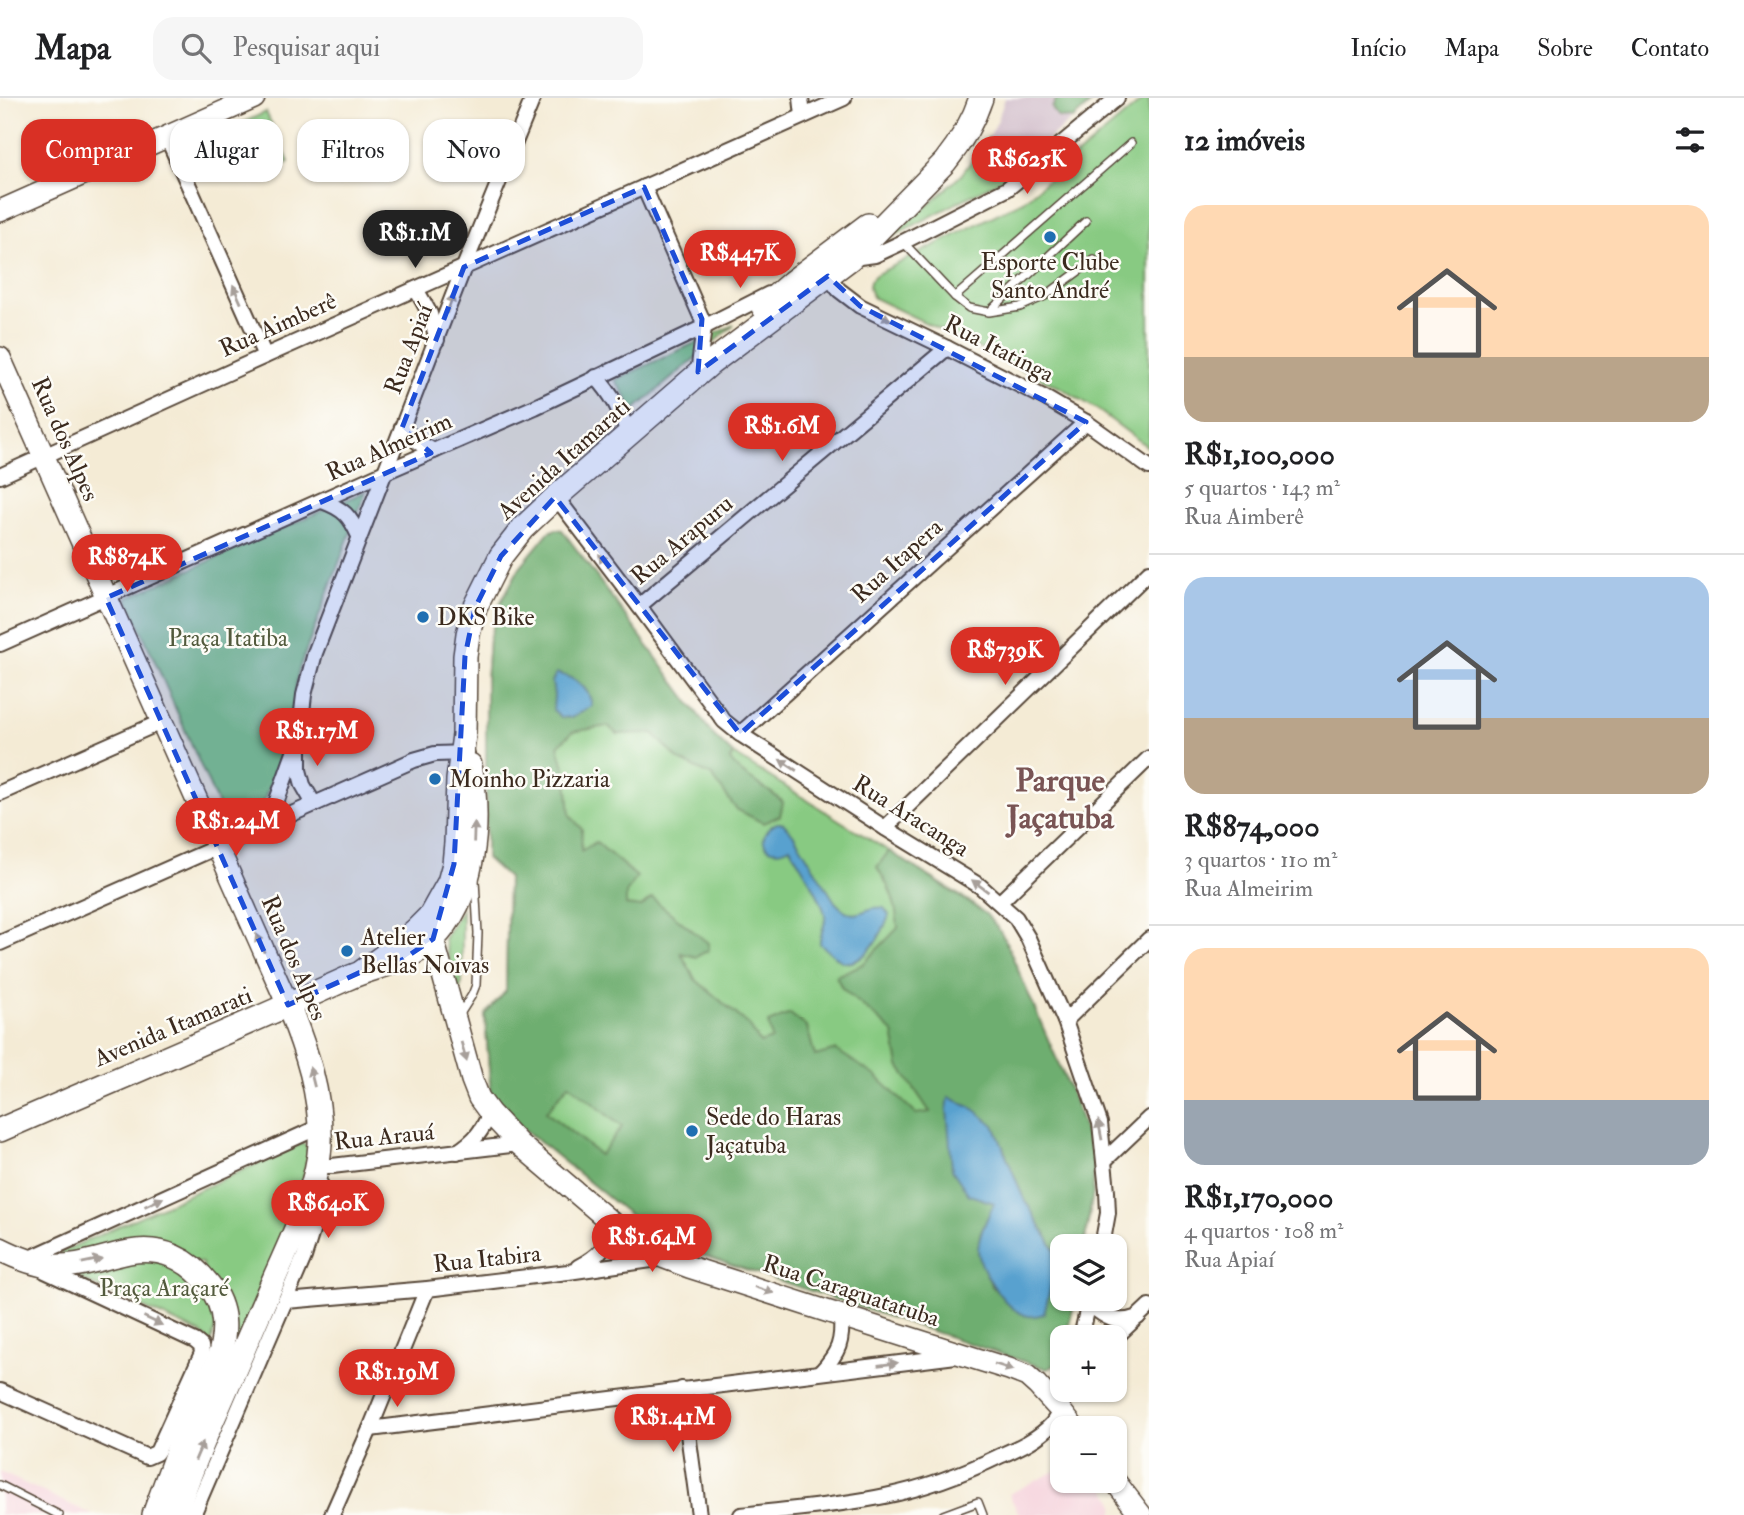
<!DOCTYPE html>
<html lang="pt">
<head>
<meta charset="utf-8">
<style>
  body { margin:0; font-family:"IM FELL Double Pica",serif; background:#f6f6f6; color:#202124; height:100vh; display:flex; flex-direction:column; font-size:26px; white-space:nowrap }
  * { box-sizing:border-box; margin:0 }
  p { font-size:23px; color:#757577 }
  .icon { flex:none; width:38px; height:38px; fill:none; stroke:currentColor; stroke-width:2; stroke-linecap:round; stroke-linejoin:round }
  .map { position:relative; flex:1; overflow:hidden }
  .drawer { display:flex; flex-direction:column; background:#fff; width:595px }
  .drawer>* { flex:none }
  .hud { position:absolute; left:21px; top:21px; width:665px; height:63px; display:flex; gap:14px }
  .buttons { position:absolute; left:1050px; top:1136px; display:grid; gap:14px }
  .buttons a { display:grid; place-items:center; width:77px; height:77px; border-radius:14px; background:#fff; box-shadow:0 2px 5px #0004; font-size:35px }
  .price { position:absolute; translate:-50% -60px; padding:0 16px; border-radius:24px; background:#d93025; color:#fff; font-size:23px; line-height:46px; filter:drop-shadow(0 2px 4px #0008) }
  .price::after { content:''; position:absolute; left:50%; top:42px; width:21px; height:16px; margin-left:-10px; background:inherit; clip-path:polygon(0 0,100% 0,50% 100%) }
  .price.on { background:#222; color:#fff }
  ul { padding:0; list-style:none }
  li { display:grid; align-content:center; gap:14px; height:371px; padding:0 35px }
  li+li { border-top:2px solid #e0e0e0 }
  li span { display:grid; place-items:center; height:217px; border-radius:21px; color:#555 }
  li>.icon { margin-inline-start:auto }
  span .icon { width:126px; height:126px; fill:#fffc; stroke-width:1 }
  li b { font-size:30px }
  h2 { display:flex; justify-content:space-between; align-items:center; height:84px; padding:0 35px; font-size:30px }
  .chip { padding:0 24px; border-radius:21px; background:#fff; box-shadow:0 2px 5px #0004; font-size:24px; line-height:63px }
  .chip.on { background:#d93025; color:#fff }
  header { display:flex; align-items:center; gap:42px; box-sizing:border-box; height:98px; padding:0 35px; background:#fff; border-bottom:2px solid #e0e0e0 }
  header strong { font-size:33px }
  nav { display:flex; gap:38px; margin-inline-start:auto; font-size:24px }
  .search { width:490px; height:63px; background:#f6f6f6; display:flex; align-items:center; gap:18px; box-sizing:border-box; padding:0 24px; border-radius:21px; color:#757577; font-size:26px }
  main { display:flex; flex:1; min-height:0 }
  .map>svg:first-child { display:block }
  .built { fill:#f5cfda }
  .industrial { fill:#d1bdcb }
  .green { fill:#88ca82; stroke:#627a50; stroke-width:2 }
  .forest { fill:#6eae70; stroke:#546c47; stroke-width:2; fill-rule:evenodd }
  .water { fill:#58a1cf; stroke:#4a6676; stroke-width:2 }
  .lines { fill:none; stroke-linecap:round; stroke-linejoin:round }
  .lane-casing { stroke:#574739; stroke-width:10 }
  .street-casing { stroke:#574739; stroke-width:18 }
  .secondary-casing { stroke:#574739; stroke-width:24 }
  .primary-casing { stroke:#574739; stroke-width:26 }
  .lane { stroke:#fff; stroke-width:7 }
  .street { stroke:#fff; stroke-width:14 }
  .secondary { stroke:#fff; stroke-width:21 }
  .primary { stroke:#fff; stroke-width:23 }
  .oneway { fill:#a79f9a }
  .marked { fill:#1d4ed8; fill-opacity:0.2; stroke:#1d4ed8; stroke-width:5; stroke-dasharray:14 9; stroke-linejoin:round }
  .poi-dot { fill:#1f6fb2; stroke:#fdfcf7; stroke-width:2.5 }
  .labels { text-anchor:middle; dominant-baseline:central; stroke-width:5; stroke-linejoin:round; paint-order:stroke }
  .poi-label { font-size:24px; fill:#3b2a1e; stroke:#fdfcf7; text-anchor:start }
  .street-label { font-size:24px; fill:#3b2a1e; stroke:#fdfcf7 }
  .park-label { font-size:24px; fill:#525a3c; stroke:#fdfcf7 }
  .district-label { font-size:32px; font-weight:bold; fill:#795454; stroke:#fdfcf7 }
</style>
</head>
<body>
<header>
<strong>Mapa</strong>
<div class="search"><svg class="icon" aria-label="search" viewBox="0 0 24 24"><circle cx="10" cy="10" r="6"/><path d="M15 15l6 6"/></svg>Pesquisar aqui</div>
<nav><a>Início</a><a>Mapa</a><a>Sobre</a><a>Contato</a></nav>
</header>
<main>
<div class="map">
<svg width="1149" height="1417" viewBox="0 0 1149 1417">
  <rect width="100%" height="100%" fill="#fdfcf7"/>
  <filter id="ink" filterUnits="userSpaceOnUse"><feTurbulence type="fractalNoise" baseFrequency=".0143" numOctaves="2"/><feDisplacementMap in="SourceGraphic" scale="14" xChannelSelector="R" yChannelSelector="G"/><feConvolveMatrix kernelMatrix="1 2 1 2 8 2 1 2 1" color-interpolation-filters="sRGB"/></filter>
  <filter id="wash" filterUnits="userSpaceOnUse"><feTurbulence type="fractalNoise" baseFrequency=".00686" numOctaves="4" result="noise"/><feDisplacementMap in="SourceGraphic" scale="28" xChannelSelector="R" yChannelSelector="G"/><feGaussianBlur stdDeviation="1.57" result="paint"/><feColorMatrix in="noise" values="0 0 0 0 0 0 0 0 0 0 0 0 0 0 0 0 0 1.4 0 .05"/><feComposite in="paint" operator="in"/></filter>
  <g filter="url(#wash)">
    <rect width="100%" height="100%" fill="#f4ebd5"/>
    <g class="built">
      <polygon points="1062,1370 1062,1382 1100,1383 1112,1400 1115,1408 1113,1417 1019,1417 1009,1396"/>
      <polygon points="0,1374 93,1417 0,1417"/>
    </g>
    <polygon class="industrial" points="1005,0 1097,0 1035,53 996,55 990,51 988,47 988,41 997,24"/>
    <g class="green">
      <path d="M 1145,0 L 1149,0 L 1149,350 L 1098,312 L 1061,290 L 874,200 C 867,191 867,183 877,176 L 1023,103 Z"/>
      <polygon points="266,14 289,64 254,80 231,30"/>
      <path d="M 988,41 C 987,64 1020,54 1035,53 L 1001,82 L 882,144 L 932,104 L 961,77 Z"/>
      <polygon points="734,227 633,313 625,297 615,282"/>
      <polygon points="366,393 298,574 289,638 264,702 254,713 225,723 127,500"/>
      <path d="M 556,431 L 562,432 L 714,638 L 733,656 L 969,803 C 984,815 995,825 1005,842 L 1073,999 L 1094,1060 L 1093,1094 L 1084,1148 L 1062,1148 L 1062,1200 L 1076,1201 L 1065,1239 L 1062,1239 C 1062,1252 1061,1267 1047,1271 L 678,1149 L 657,1139 L 509,1019 L 491,998 L 485,917 L 506,893 L 508,780 L 486,760 L 486,583 L 489,541 L 501,504 L 520,469 L 548,435 Z"/>
      <polygon points="462,810 462,885 459,892 457,891 444,841"/>
      <polygon points="303,1045 306,1047 308,1055 306,1065 299,1101 229,1265 202,1165 60,1158 61,1154"/>
      <polygon points="134,1161 168,1164 202,1189 216,1227 209,1252 207,1241 200,1235 73,1178"/>
    </g>
    <g class="forest">
      <polygon points="1057,0 1097,0 1073,21 1058,19 1052,10"/>
      <path d="M 556,431 L 562,432 L 714,638 L 733,656 L 730,662 C 741,679 767,689 783,704 L 780,718 L 763,725 L 736,711 L 712,678 L 679,662 L 653,635 L 617,636 L 608,628 L 572,634 L 558,648 L 567,679 L 570,717 L 582,731 L 581,753 L 596,744 L 637,779 L 626,795 L 626,807 L 641,809 L 652,800 L 708,845 L 709,852 L 696,859 L 681,855 L 695,881 L 749,927 L 760,945 L 772,941 L 768,925 L 790,916 L 807,929 L 815,958 L 836,952 L 876,978 L 916,1016 L 930,1014 L 899,968 L 893,934 L 842,890 L 836,878 L 863,866 L 898,830 C 896,803 891,792 877,769 L 889,753 L 986,816 L 998,830 L 1005,842 L 1073,999 L 1094,1060 L 1093,1094 L 1084,1148 L 1062,1148 L 1062,1200 L 1076,1201 L 1065,1239 L 1062,1239 C 1062,1252 1061,1267 1047,1271 L 678,1149 L 657,1139 L 509,1019 L 491,998 L 485,917 L 506,893 L 508,780 L 486,760 L 486,583 L 489,541 L 501,504 L 520,469 L 548,435 ZM 569,986 L 622,1029 L 600,1057 L 546,1014 ZM 994,1027 L 1023,1099 L 1055,1152 L 1012,1210 L 991,1187 L 978,1154 L 980,1137 L 995,1104 Z"/>
    </g>
    <g class="water">
      <path d="M 556,575 C 575,580 589,588 592,608 L 571,620 L 561,619 L 553,612 L 554,597 L 552,584 Z"/>
      <path d="M 777,725 L 783,725 L 793,736 L 835,804 C 858,829 862,806 884,810 L 889,817 C 885,832 863,872 842,863 C 834,859 827,851 820,846 C 819,836 826,828 825,818 C 823,800 799,766 790,749 C 767,762 751,738 777,725 Z"/>
      <path d="M 949,999 L 974,1011 L 994,1027 L 1023,1099 L 1055,1152 L 1055,1172 L 1044,1216 C 1039,1217 1032,1219 1028,1218 C 1007,1214 978,1171 978,1151 C 979,1134 988,1120 994,1105 L 969,1097 L 952,1072 L 947,1011 Z"/>
    </g>
  </g>
  <g filter="url(#ink)">
    <g class="lines">
      <defs>
        <g id="lane">
          <polyline points="903,144 955,199 969,210 989,214 1020,209 1045,198 1094,162"/>
          <polyline points="955,199 1131,45"/>
          <polyline points="990,213 1086,123"/>
          <polyline points="458,919 472,897 476,887 478,835 475,782"/>
          <polyline points="0,1387 59,1417"/>
          <polyline points="943,1417 978,1404 983,1417"/>
        </g>
        <g id="street">
          <polyline points="801,0 803,18"/>
          <polyline points="167,39 265,258"/>
          <polyline points="644,89 702,221 704,229 698,276"/>
          <polyline points="852,160 875,157 903,144 1007,91 1117,0"/>
          <polyline points="828,178 839,192 860,208 947,250 1045,300 1086,324 1149,369"/>
          <polyline points="416,191 430,216 437,242"/>
          <path d="M 596,279 C 612,296 622,314 628,337"/>
          <polyline points="402,330 419,345 434,353"/>
          <polyline points="0,378 265,258 844,0"/>
          <polyline points="556,399 639,508 724,623 740,636 885,730 980,788 1016,820 1028,840 1065,923 1100,1025 1107,1093 1108,1115 1102,1148"/>
          <path d="M 322,403 C 344,411 350,418 359,438"/>
          <polyline points="639,508 947,250"/>
          <polyline points="0,546 385,374 535,309 704,229 769,196"/>
          <polyline points="740,636 1086,324"/>
          <polyline points="0,695 161,624"/>
          <polyline points="314,706 303,687 299,672 299,640 304,597 315,555 464,169 533,0"/>
          <polyline points="272,725 276,705 295,652"/>
          <polyline points="885,730 1149,474"/>
          <polyline points="1000,804 1149,660"/>
          <polyline points="0,845 414,662 435,656 467,655"/>
          <polyline points="1065,923 1149,841"/>
          <path d="M 457,1054 C 475,1042 481,1035 490,1015"/>
          <polyline points="1105,1062 1149,1020"/>
          <polyline points="317,1068 332,1068 519,1046"/>
          <polyline points="26,1162 319,1029"/>
          <path d="M 578,1169 C 602,1156 605,1150 612,1125"/>
          <polyline points="286,1203 427,1191 568,1174 665,1160"/>
          <path d="M 1089,1206 C 1106,1220 1116,1227 1138,1219"/>
          <polyline points="1081,1239 1090,1200"/>
          <polyline points="1115,1240 1149,1208"/>
          <path d="M 821,1274 C 839,1254 843,1244 841,1217"/>
          <polyline points="682,1291 699,1417"/>
          <polyline points="0,1293 147,1359 156,1355 158,1352 202,1255 201,1248 195,1243 45,1173"/>
          <polyline points="370,1331 956,1258"/>
          <polyline points="193,1417 304,1159 316,1121 321,1087"/>
          <polyline points="332,1417 370,1331 427,1191"/>
          <path d="M 741,1417 C 789,1411 838,1408 885,1398 C 925,1390 965,1375 1002,1357 C 1020,1349 1038,1341 1052,1326 C 1060,1316 1063,1304 1066,1292"/>
        </g>
        <g id="secondary">
          <polyline points="0,113 254,0"/>
          <polyline points="0,260 288,907"/>
          <path d="M 433,841 L 472,982 L 479,1000 L 490,1015 L 519,1046 L 612,1125 L 639,1144 L 665,1160 L 689,1169 C 796,1203 902,1238 1009,1271 L 1027,1278 L 1037,1287 L 1060,1312 L 1074,1330"/>
          <polyline points="1114,1382 1141,1417"/>
        </g>
        <g id="primary">
          <polyline points="763,209 792,184 868,127"/>
          <path d="M 363,873 L 396,849 L 417,831 L 430,818 L 449,784 L 454,766 L 456,745 L 458,682 L 464,637 L 465,558 L 468,536 L 475,510 L 501,458 L 523,430 L 556,399 L 711,265 L 851,160 L 945,64 C 961,44 973,24 981,0"/>
          <path d="M 0,1032 C 115,982 231,933 346,881 C 376,867 406,866 432,842 C 476,800 481,723 470,667"/>
          <path d="M 0,1151 C 16,1159 32,1166 50,1168 C 78,1170 103,1159 129,1154 C 162,1148 189,1161 209,1187 C 228,1211 226,1236 218,1263 L 180,1346 L 154,1417"/>
          <path d="M 175,1417 C 188,1378 204,1341 221,1303 C 238,1263 256,1222 274,1181 C 291,1142 318,1089 320,1046 C 322,998 306,951 288,907"/>
        </g>
      </defs>
      <use href="#lane" class="lane-casing"/>
      <use href="#street" class="street-casing"/>
      <use href="#secondary" class="secondary-casing"/>
      <use href="#primary" class="primary-casing"/>
      <use href="#lane" class="lane"/>
      <use href="#street" class="street"/>
      <use href="#secondary" class="secondary"/>
      <use href="#primary" class="primary"/>
    </g>
    <defs><path id="oneway-solid" d="M-6-.8H1V-3.2L6.5 0L1 3.2V.8H-6Z" transform="scale(1.75)"/></defs>
    <g class="oneway">
      <use href="#oneway-solid" transform="translate(237 196) rotate(-114)"/>
      <use href="#oneway-solid" transform="translate(450 206) rotate(-70)"/>
      <use href="#oneway-solid" transform="translate(882 218) rotate(26)"/>
      <use href="#oneway-solid" transform="translate(605 464) rotate(-128)"/>
      <use href="#oneway-solid" transform="translate(788 667) rotate(-147)"/>
      <use href="#oneway-solid" transform="translate(474 734) rotate(-88)"/>
      <use href="#oneway-solid" transform="translate(980 788) rotate(-144)"/>
      <use href="#oneway-solid" transform="translate(260 845) rotate(-114)"/>
      <use href="#oneway-solid" transform="translate(464 954) rotate(74)"/>
      <use href="#oneway-solid" transform="translate(312 979) rotate(-104)"/>
      <use href="#oneway-solid" transform="translate(1100 1032) rotate(-101)"/>
      <use href="#oneway-solid" transform="translate(154 1104) rotate(-25)"/>
      <use href="#oneway-solid" transform="translate(92 1163) rotate(-12)"/>
      <use href="#oneway-solid" transform="translate(764 1192) rotate(18)"/>
      <use href="#oneway-solid" transform="translate(153 1223) rotate(25)"/>
      <use href="#oneway-solid" transform="translate(888 1266) rotate(-7)"/>
      <use href="#oneway-solid" transform="translate(1004 1269) rotate(18)"/>
      <use href="#oneway-solid" transform="translate(199 1353) rotate(-67)"/>
    </g>
  </g>
  <path class="marked" d="M 644,89 L 702,221 L 698,274 L 828,178 L 860,208 L 1086,324 L 740,636 L 555,399 L 501,458 L 475,510 L 465,558 L 454,766 L 433,841 L 402,862 L 363,873 L 288,907 L 106,500 L 431,355 L 402,330 L 464,169 Z"/>
  <g class="poi-dot">
    <circle cx="1050" cy="139" r="7"/>
    <circle cx="423" cy="519" r="7"/>
    <circle cx="435" cy="681" r="7"/>
    <circle cx="347" cy="853" r="7"/>
    <circle cx="692" cy="1033" r="7"/>
  </g>
  <g class="labels">
    <g class="poi-label">
      <text x="1050" y="164" text-anchor="middle">Esporte Clube<tspan x="1050" dy="28">Santo André</tspan></text>
      <text x="437" y="519">DKS Bike</text>
      <text x="449" y="681">Moinho Pizzaria</text>
      <text x="361" y="839">Atelier<tspan x="361" dy="28">Bellas Noivas</tspan></text>
      <text x="706" y="1019">Sede do Haras<tspan x="706" dy="28">Jaçatuba</tspan></text>
    </g>
    <g class="street-label">
      <text transform="translate(278 227) rotate(-24)">Rua Aimberê</text>
      <text transform="translate(409 251) rotate(-69)">Rua Apiaí</text>
      <text transform="translate(999 251) rotate(27)">Rua Itatinga</text>
      <text transform="translate(65 341) rotate(66)">Rua dos Alpes</text>
      <text transform="translate(389 349) rotate(-24)">Rua Almeirim</text>
      <text transform="translate(564 361) rotate(-42)">Avenida Itamarati</text>
      <text transform="translate(682 442) rotate(-40)">Rua Arapuru</text>
      <text transform="translate(897 463) rotate(-42)">Rua Itapera</text>
      <text transform="translate(911 718) rotate(32)">Rua Aracanga</text>
      <text transform="translate(294 860) rotate(67)">Rua dos Alpes</text>
      <text transform="translate(173 929) rotate(-23)">Avenida Itamarati</text>
      <text transform="translate(384 1039) rotate(-6)">Rua Arauá</text>
      <text transform="translate(487 1161) rotate(-6)">Rua Itabira</text>
      <text transform="translate(851 1193) rotate(18)">Rua Caraguatatuba</text>
    </g>
    <g class="park-label">
      <text x="228" y="540">Praça Itatiba</text>
      <text x="164" y="1190">Praça Araçaré</text>
    </g>
    <g class="district-label">
      <text x="1060" y="683">Parque<tspan x="1060" dy="37">Jaçatuba</tspan></text>
    </g>
  </g>
</svg>
<div class="buttons">
<a><svg class="icon" aria-label="layers" viewBox="0 0 24 24"><path d="M12 4l9 5-9 5-9-5zM3 14l9 5 9-5"/></svg></a>
<a>+</a>
<a>−</a>
</div>
<b class="price" style="left:1027px;top:98px">R$625K</b>
<b class="price on" style="left:415px;top:172px">R$1.1M</b>
<b class="price" style="left:740px;top:192px">R$447K</b>
<b class="price" style="left:782px;top:365px">R$1.6M</b>
<b class="price" style="left:127px;top:496px">R$874K</b>
<b class="price" style="left:1005px;top:589px">R$739K</b>
<b class="price" style="left:317px;top:670px">R$1.17M</b>
<b class="price" style="left:236px;top:760px">R$1.24M</b>
<b class="price" style="left:328px;top:1142px">R$640K</b>
<b class="price" style="left:652px;top:1176px">R$1.64M</b>
<b class="price" style="left:397px;top:1311px">R$1.19M</b>
<b class="price" style="left:673px;top:1356px">R$1.41M</b>
<div class="hud">
<a class="chip on">Comprar</a>
<a class="chip">Alugar</a>
<a class="chip">Filtros</a>
<a class="chip">Novo</a>
</div>
</div>
<section class="drawer">
<h2>12 imóveis<svg class="icon" aria-label="filters" viewBox="0 0 24 24"><path d="M4 7h16M4 17h16"/><circle cx="9" cy="7" r="2"/><circle cx="15" cy="17" r="2"/></svg></h2>
<ul>
<li><span style="background:linear-gradient(#ffd9b3 70%,#b9a48a 0)"><svg class="icon" aria-label="home" viewBox="0 0 24 24"><path d="M3 11l9-7 9 7M6 9v11h12V9"/></svg></span><div><b>R$1,100,000</b><p>5 quartos · 143 m²</p><p>Rua Aimberê</p></div></li>
<li><span style="background:linear-gradient(#a9c7e8 65%,#b9a48a 0)"><svg class="icon" aria-label="home" viewBox="0 0 24 24"><path d="M3 11l9-7 9 7M6 9v11h12V9"/></svg></span><div><b>R$874,000</b><p>3 quartos · 110 m²</p><p>Rua Almeirim</p></div></li>
<li><span style="background:linear-gradient(#ffd9b3 70%,#9aa5b1 0)"><svg class="icon" aria-label="home" viewBox="0 0 24 24"><path d="M3 11l9-7 9 7M6 9v11h12V9"/></svg></span><div><b>R$1,170,000</b><p>4 quartos · 108 m²</p><p>Rua Apiaí</p></div></li>
</ul>
</section>
</main>
</body>
</html>
